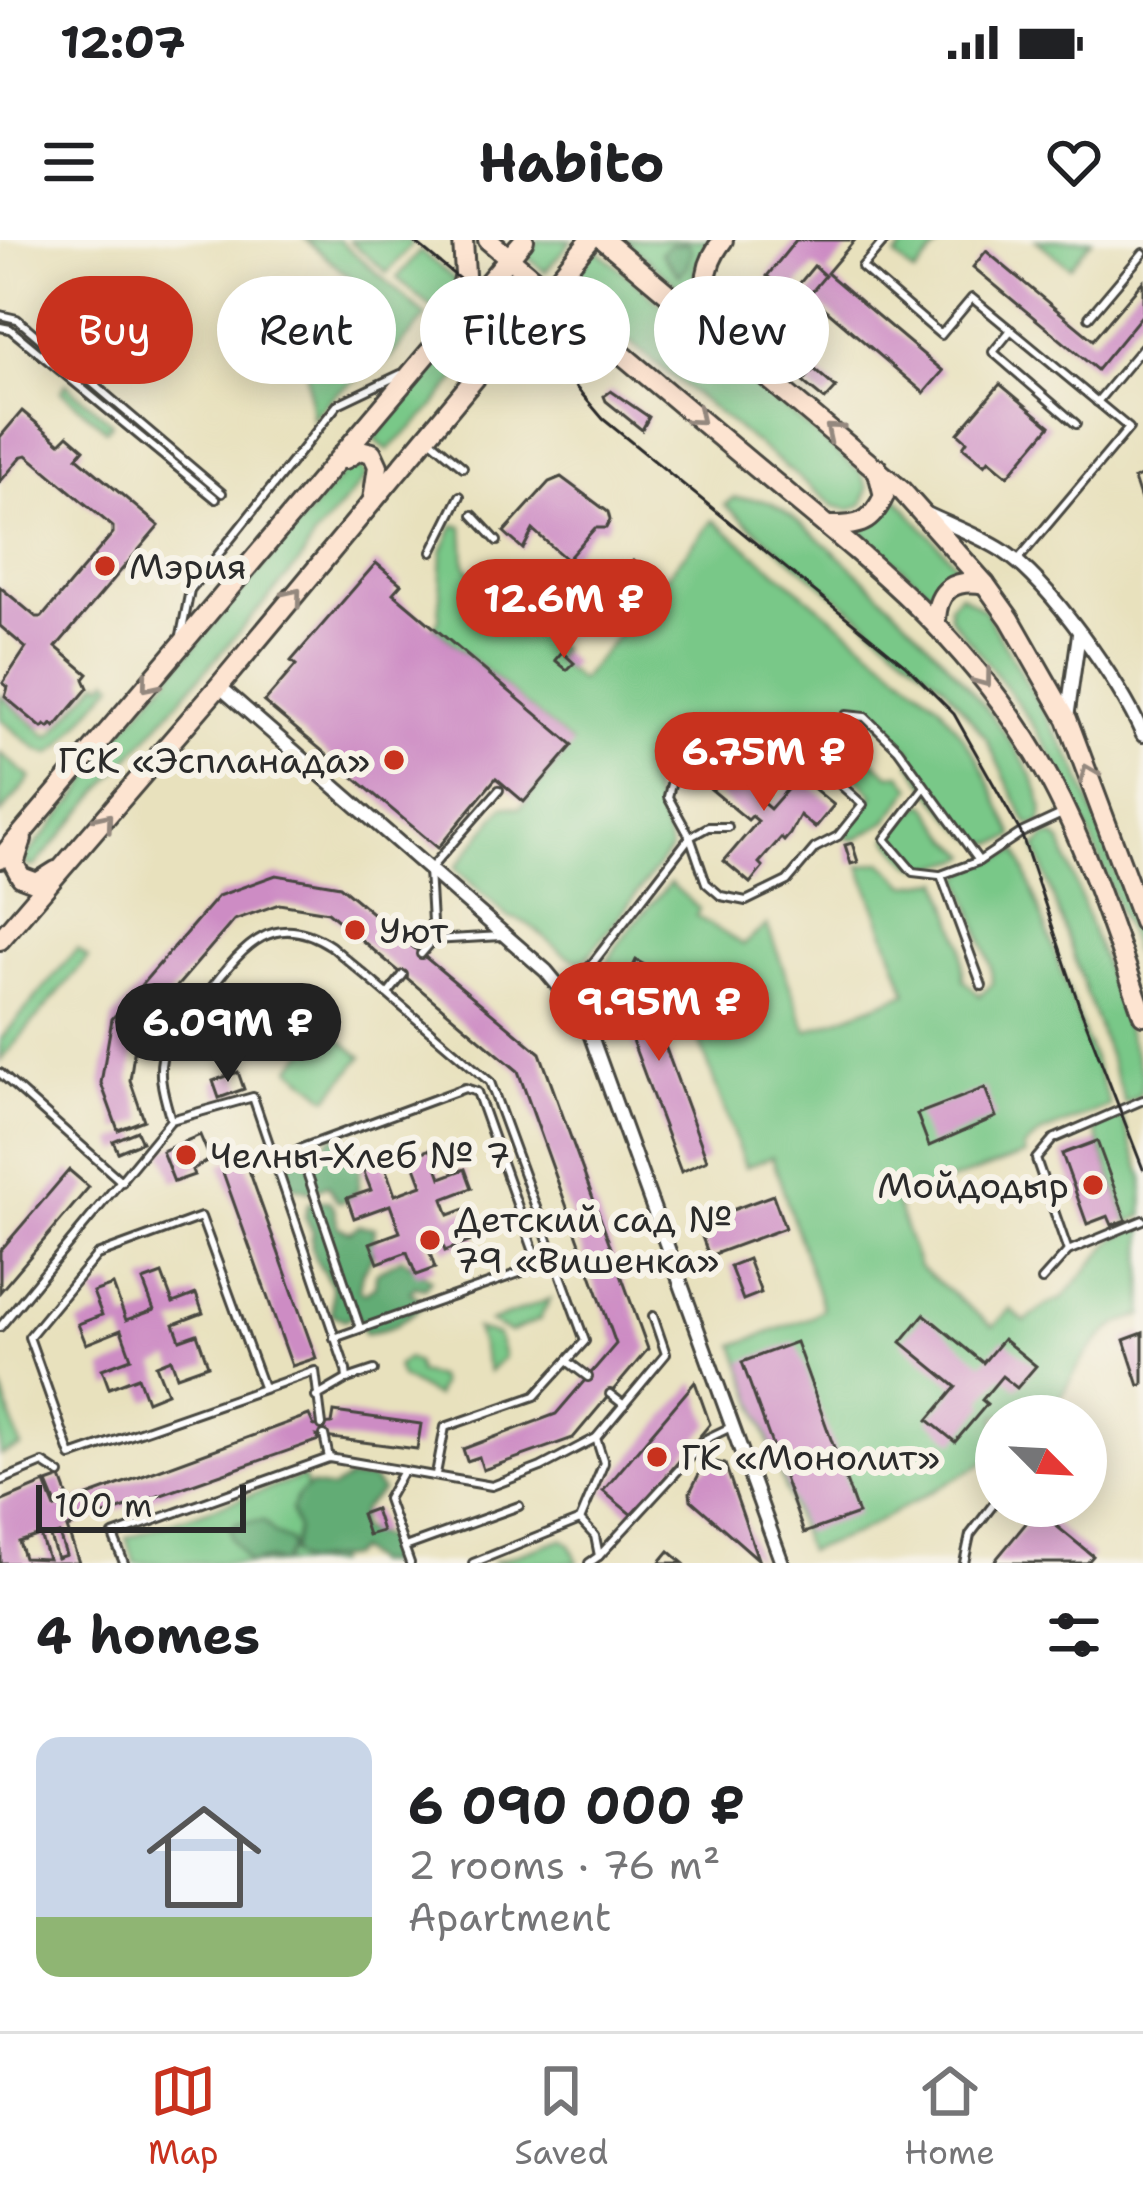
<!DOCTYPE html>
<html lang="en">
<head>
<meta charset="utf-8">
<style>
  body { margin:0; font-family:"Shantell Sans",sans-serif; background:#f6f6f6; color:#202124; height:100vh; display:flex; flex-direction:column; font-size:45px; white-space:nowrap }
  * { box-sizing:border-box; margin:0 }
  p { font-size:39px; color:#757577 }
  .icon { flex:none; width:66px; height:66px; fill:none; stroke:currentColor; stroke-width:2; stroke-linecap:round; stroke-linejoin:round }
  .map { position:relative; height:1323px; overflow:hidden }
  .panel { display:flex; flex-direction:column; background:#fff; flex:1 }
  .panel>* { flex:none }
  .hud { position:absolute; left:36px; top:36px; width:1071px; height:108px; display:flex; gap:24px }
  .needle { width:78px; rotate:114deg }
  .fabs { position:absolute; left:975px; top:1155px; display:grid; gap:24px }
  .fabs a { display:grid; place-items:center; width:132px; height:132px; border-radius:50%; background:#fff; box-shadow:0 6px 30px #0003; font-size:60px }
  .scale { position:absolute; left:36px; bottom:30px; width:210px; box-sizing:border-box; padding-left:12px; border:6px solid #2b2b2b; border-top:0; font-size:33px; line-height:42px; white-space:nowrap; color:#2b2b2b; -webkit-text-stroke:9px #f7f3e8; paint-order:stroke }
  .price { position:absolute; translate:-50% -102px; padding:0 27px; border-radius:42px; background:#c8321e; color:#fff; font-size:39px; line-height:78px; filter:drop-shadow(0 3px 6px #0008) }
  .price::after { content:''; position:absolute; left:50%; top:72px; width:36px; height:27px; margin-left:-18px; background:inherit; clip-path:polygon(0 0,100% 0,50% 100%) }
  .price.on { background:#222; color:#fff }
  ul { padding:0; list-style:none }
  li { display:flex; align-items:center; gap:36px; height:300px; padding:0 36px }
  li+li { border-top:3px solid #e0e0e0 }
  li span { display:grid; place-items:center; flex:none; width:336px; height:240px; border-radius:24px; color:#555 }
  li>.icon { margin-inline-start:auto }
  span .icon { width:144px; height:144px; fill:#fffc; stroke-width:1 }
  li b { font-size:51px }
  h2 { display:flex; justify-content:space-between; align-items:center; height:144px; padding:0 36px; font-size:51px }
  .pill { padding:0 42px; border-radius:54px; background:#fff; box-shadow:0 6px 30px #0003; font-size:42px; line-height:108px }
  .pill.on { background:#c8321e; color:#fff }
  .status { display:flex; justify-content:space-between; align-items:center; height:84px; padding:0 60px; background:#fff; direction:ltr }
  .status svg { height:33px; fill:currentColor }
  header { display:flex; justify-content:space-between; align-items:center; height:156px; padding:0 36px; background:#fff; font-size:54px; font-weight:700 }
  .tab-bar { display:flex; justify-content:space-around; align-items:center; height:168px; border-top:3px solid #e0e0e0; background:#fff; font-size:33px; color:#757577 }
  .tab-bar a { display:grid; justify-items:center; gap:6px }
  .tab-bar .on { color:#c8321e }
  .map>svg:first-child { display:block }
  .green { fill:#79c888; stroke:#527a5a; stroke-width:3 }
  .forest { fill:#62ac74; stroke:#466c50; stroke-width:3 }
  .building { fill:#cd8cc4; fill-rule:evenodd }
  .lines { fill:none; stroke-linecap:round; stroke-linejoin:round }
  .lane-casing { stroke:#474641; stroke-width:12 }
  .street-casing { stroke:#474641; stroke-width:18 }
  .secondary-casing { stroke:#474641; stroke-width:24 }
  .lane { stroke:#fff; stroke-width:6 }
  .street { stroke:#fff; stroke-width:12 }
  .secondary { stroke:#fde4d1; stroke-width:18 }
  .tram { stroke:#2b2b2b; stroke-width:3 }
  .oneway { stroke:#94887e }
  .poi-dot { fill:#c8321e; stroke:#f7f3e8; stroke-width:4.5 }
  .labels { text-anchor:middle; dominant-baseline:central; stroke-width:12; stroke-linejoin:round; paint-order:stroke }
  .poi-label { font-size:36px; fill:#2b2b2b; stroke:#f7f3e8; text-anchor:start }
</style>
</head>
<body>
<div class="status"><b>12:07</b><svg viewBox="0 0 49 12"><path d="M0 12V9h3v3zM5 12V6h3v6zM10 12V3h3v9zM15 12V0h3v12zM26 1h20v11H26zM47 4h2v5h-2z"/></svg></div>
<header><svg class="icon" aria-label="menu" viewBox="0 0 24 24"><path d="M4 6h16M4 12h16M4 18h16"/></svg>Habito<svg class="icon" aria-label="heart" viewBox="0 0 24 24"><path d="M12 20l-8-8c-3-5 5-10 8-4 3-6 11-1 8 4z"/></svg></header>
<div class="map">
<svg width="1143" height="1323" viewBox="0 0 1143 1323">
  <rect width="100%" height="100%" fill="#f7f3e8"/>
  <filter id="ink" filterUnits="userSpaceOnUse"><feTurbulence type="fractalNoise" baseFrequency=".00833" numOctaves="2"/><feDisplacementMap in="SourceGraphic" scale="24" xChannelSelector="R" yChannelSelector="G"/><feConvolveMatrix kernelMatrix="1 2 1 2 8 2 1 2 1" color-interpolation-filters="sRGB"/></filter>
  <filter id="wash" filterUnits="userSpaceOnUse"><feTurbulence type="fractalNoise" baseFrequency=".004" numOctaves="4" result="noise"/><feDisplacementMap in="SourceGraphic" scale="48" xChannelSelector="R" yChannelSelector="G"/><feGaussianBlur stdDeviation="2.7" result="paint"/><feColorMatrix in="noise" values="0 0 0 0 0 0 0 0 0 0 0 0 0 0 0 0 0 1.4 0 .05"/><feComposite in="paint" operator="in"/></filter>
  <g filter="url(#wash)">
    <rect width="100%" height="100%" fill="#e8e1bd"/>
    <g class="green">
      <polygon points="306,0 339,0 426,76 389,119 336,153 312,179 306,121 360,46"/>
      <polygon points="349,0 407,0 412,4 387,33"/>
      <polygon points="539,0 572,0 545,32 526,16"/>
      <polygon points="624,0 709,0 695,28 694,60"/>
      <polygon points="910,0 944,0 915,34 896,17"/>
      <polygon points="1036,0 1092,0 1070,27"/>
      <polygon points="596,9 861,233 868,248 863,264 850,270 834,266 563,48"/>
      <polygon points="420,11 457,41 439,74 397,38"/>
      <polygon points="510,35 530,52 428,173 388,210 374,199"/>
      <polygon points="66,144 112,183 106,190 61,151"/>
      <polygon points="356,226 365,232 366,237 313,299 300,322 35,626 27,626 25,618 80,553 113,502 346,230"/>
      <polygon points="895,256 960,329 930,352 860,291"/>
      <path d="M 734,258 C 746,259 760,258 771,263 C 826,292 1070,525 1040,584 L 1029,585 L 1025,579 L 986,498 L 945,446 L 725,265 Z"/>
      <path d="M 713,280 L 939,464 L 978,519 L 1014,596 C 1008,599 1002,603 995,603 C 965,607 928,546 911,524 L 912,511 L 863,467 L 852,472 L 845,469 L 808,511 L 793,514 L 784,507 L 772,508 L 733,475 L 644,527 L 671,609 L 587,718 L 581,721 C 552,715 537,679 509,678 L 455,628 L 504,566 L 520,568 L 572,504 L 434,387 L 439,380 L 442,312 L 454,285 L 463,287 L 465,324 L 474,337 L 560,409 L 554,420 L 580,441 Z"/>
      <path d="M 960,354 L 984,370 L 1077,529 L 1143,708 L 1143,736 C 1112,652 1084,564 1035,488 C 1009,449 980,413 950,377 L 949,365 Z"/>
      <polygon points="109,438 114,443 62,505 50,514 38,510 0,479 0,455 47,496 52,495 99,441 104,444"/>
      <polygon points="847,487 856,490 854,505 890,535 901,534 912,548 887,581 854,600 843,596 874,555 833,512 832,506"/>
      <polygon points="0,513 31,538 0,575"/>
      <path d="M 922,564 L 927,565 L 952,600 L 970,615 L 966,618 C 922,630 917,637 888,598 L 892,590 Z"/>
      <polygon points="1054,596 1061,602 1143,836 1140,855 1125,863 1036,608 1045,597"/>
      <path d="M 1018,611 L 1110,866 L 1042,893 L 1023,908 L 1025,915 L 895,960 L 919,1027 L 993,1087 L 1010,1069 L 1025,1082 L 1046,1065 L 1062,1059 L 1114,999 L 1143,986 L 1143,1076 C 1094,1083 1073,1138 1050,1176 L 996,1176 L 996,1216 L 859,1292 L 807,1311 L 735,1105 L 812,1077 L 823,1069 L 772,917 L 745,927 L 680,746 L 607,772 C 583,725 642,678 670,643 L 699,669 L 696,676 L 743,705 L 767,685 L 807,791 L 907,753 L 860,626 L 882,622 L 907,645 L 941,641 L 962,705 L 963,739 L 980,756 L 992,744 L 991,726 L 961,638 L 971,629 Z"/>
      <polygon points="77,709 88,718 0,821 0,800"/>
      <polygon points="325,787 362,817 328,858 291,828"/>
      <polygon points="1121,876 1143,937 1143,976 1128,982 1095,891 1096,886"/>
      <polygon points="550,1059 539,1080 510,1092 490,1082"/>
      <polygon points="476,1089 498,1095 504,1117 489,1132"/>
      <polygon points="407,1118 416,1123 418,1133 437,1137 440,1144 435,1157 401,1137 397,1126"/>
      <polygon points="0,1144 21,1207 0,1215"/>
      <polygon points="303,1237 335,1323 135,1323 126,1298"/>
      <polygon points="562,1299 570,1304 578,1323 491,1323"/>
    </g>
    <g class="forest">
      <polygon points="687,3 692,10 686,29 679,35 661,13 669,5"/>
      <polygon points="333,896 350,901 352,922 360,922 358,951 342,962 337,961 328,945 312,952 291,946 282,931 286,917 297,912 316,914"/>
      <path d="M 316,961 L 329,961 L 334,968 L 338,987 L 350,992 L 359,985 L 375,988 L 372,1017 L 362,1033 L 359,1050 L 365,1053 L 375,1046 L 376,1033 L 402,1018 L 431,1040 L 425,1048 L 415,1046 L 410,1052 L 427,1063 L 393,1087 L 365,1094 L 356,1074 L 345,1080 L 332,1074 L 332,1045 C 321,1028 307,1015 313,992 L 305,977 L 308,964 Z"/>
      <path d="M 348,1239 L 372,1239 L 382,1251 C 369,1263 354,1271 361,1290 L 389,1299 L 388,1323 L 373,1323 L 356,1310 L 350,1316 L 303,1322 L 292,1314 L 297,1289 L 291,1270 L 297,1257 L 310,1245 L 332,1249 Z"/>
      <polygon points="264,1281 275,1294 290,1301 291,1309 282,1323 269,1319 249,1323 231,1298 230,1289 237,1283"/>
    </g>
    <g id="blocks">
      <g class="building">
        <polygon points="796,0 855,0 827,33 943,131 924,153 809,55 825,36 814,26 790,55 767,36"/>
        <polygon points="986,11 1093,100 1143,41 1143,74 1097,130 973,27"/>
        <polygon points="814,129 836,148 825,160 803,142"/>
        <polygon points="1000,144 1050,186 1008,236 989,220 985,225 963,207 967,201 958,193"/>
        <polygon points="611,151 649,177 642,190 606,161 604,156"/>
        <polygon points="22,171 60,203 68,195 84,209 77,217 159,286 56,407 88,434 84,439 88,448 55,487 52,484 49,488 45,485 42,488 5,457 8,447 3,443 26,408 0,386 0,347 36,377 42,377 113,293 113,287 27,215 22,216 0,242 0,197"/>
        <polygon points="1143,235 1143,263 1142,263 1134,239"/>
        <polygon points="561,237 608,272 610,280 606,288 595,288 567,320 533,290 523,309 504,292 549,242"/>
        <polygon points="633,321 642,330 629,346 619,337"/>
        <polygon points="376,323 401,344 393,353 573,505 524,562 496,538 438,608 264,462 296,425 291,421"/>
        <polygon points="562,412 574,423 567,430 555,420"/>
        <polygon points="722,515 769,555 763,563 770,569 799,536 834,565 815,588 800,575 790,594 784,601 781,598 759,623 763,627 750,643 724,621 758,581 752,576 748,580 706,545 720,527 715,523"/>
        <polygon points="852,603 858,622 851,624 845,605"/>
        <polygon points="276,635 340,646 540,813 648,1109 573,1198 483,1230 479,1217 467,1221 463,1209 556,1174 616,1104 518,831 328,672 279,664 234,680 137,793 130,840 144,880 118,890 101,843 112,779 218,656"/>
        <polygon points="636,720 666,737 651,768 707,920 681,932 617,760"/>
        <polygon points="238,832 244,849 219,858 213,841"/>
        <polygon points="985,848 996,877 929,906 917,874"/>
        <polygon points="137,891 142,902 118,912 113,901"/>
        <polygon points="200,895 210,919 192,930 194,935 174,942 162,911"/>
        <polygon points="1097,901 1126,980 1112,985 1108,976 1087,984 1062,914"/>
        <polygon points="431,909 441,938 465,929 472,948 443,959 449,975 465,969 477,999 445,1011 439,994 425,999 435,1028 416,1035 407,1012 378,1023 370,1003 400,992 390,965 354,978 347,958 371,950 362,927 382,919 395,955 422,945 411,916"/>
        <polygon points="244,916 316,1118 292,1126 220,924"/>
        <polygon points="69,930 89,947 0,1052 0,1011"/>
        <polygon points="773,955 785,988 709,1016 697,983"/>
        <polygon points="748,1019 761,1053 743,1060 730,1026"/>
        <polygon points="162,1034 173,1063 196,1054 203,1073 174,1084 180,1100 197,1094 208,1125 177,1136 171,1119 156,1125 167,1153 147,1161 138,1137 109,1148 102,1129 131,1118 121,1090 86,1104 78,1084 102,1075 93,1052 113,1045 126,1080 154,1070 143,1041"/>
        <polygon points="924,1074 983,1123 1003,1099 1036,1126 1017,1148 1002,1136 982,1160 987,1164 955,1202 928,1180 956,1147 901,1102"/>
        <polygon points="1143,1093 1143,1144 1139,1146 1124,1100"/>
        <polygon points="796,1102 858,1274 804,1293 742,1122"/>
        <polygon points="695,1142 710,1184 633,1276 603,1251"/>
        <path d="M 334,1172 L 421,1184 L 417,1209 L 317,1196 L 319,1200 L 67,1288 L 79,1323 L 0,1323 L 0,1262 L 45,1243 L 55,1268 L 309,1175 L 314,1186 L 332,1184 ZM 59,1294 L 66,1315 L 57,1318 L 50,1297 ZM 40,1295 L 48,1319 L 24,1318 L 19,1302 Z"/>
        <polygon points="716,1222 725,1224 758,1319 691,1260 690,1252 700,1232"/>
        <polygon points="61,1238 69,1260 56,1265 47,1243"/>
        <polygon points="375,1269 382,1291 368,1295 361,1274"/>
        <polygon points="1037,1270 1093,1316 1087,1323 993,1323"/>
        <polygon points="669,1311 683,1323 659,1323"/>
      </g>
    </g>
  </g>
  <g filter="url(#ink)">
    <use href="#blocks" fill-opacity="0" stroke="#474641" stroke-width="3"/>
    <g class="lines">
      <defs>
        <g id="lane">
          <polyline points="885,0 862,27 941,95 972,58 1129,188 1017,321"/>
          <polyline points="0,75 17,79 222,253"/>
          <polyline points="1089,77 1143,13"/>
          <polyline points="0,87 10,89 216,259"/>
          <polyline points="1011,90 993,112 1076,184"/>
          <polyline points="1097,162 1143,107"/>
          <polyline points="431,200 463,227"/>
          <polyline points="473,275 497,301"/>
          <polyline points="432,312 460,256"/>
          <polyline points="181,395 190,350 338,164 401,134"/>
          <polyline points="812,519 863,565 838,596 815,608 787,641 746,661 721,656 706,643 690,597 668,557 675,527 730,485 773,524 812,519 846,475 865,477 898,509 979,621 1021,593 1064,573"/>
          <polyline points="924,548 885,599 913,632 939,635"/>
          <polyline points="979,621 941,635 982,746"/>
          <polyline points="433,700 501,696"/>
          <polyline points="421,714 433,700 429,630 499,550"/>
          <polyline points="388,754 403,735"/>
          <polyline points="568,755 690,597 708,587 728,587"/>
          <polyline points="0,833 122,942"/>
          <polyline points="1143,860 1053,899 1036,919 1068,1011 1143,980"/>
          <polyline points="171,880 253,857 346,1130 347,1139 316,1157"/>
          <polyline points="1042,1040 1068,1011"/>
          <path d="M 0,1087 L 171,880 C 164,856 155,830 166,806 C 173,790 190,775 201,761 C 237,717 267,664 331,706 L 490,842 L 585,1101 L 535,1156 L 445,1187 L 436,1234"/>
          <polyline points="334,1098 539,1026 477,852 465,848 299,909 360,1088"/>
          <polyline points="567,1121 588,1137"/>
          <polyline points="347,1139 374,1130"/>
          <polyline points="263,1147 201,977 97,1015 29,1097 71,1216 315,1131 322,1185"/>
          <polyline points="610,1154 624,1165"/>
          <polyline points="324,1195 329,1218"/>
          <polyline points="403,1231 387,1259 410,1323"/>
          <polyline points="0,1241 43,1223 60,1234"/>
          <polyline points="580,1280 604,1223 596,1198"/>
          <polyline points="405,1307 519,1266"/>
          <polyline points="124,1323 113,1295 329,1218 492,1246 541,1227 596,1198 666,1114 653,1076"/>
          <polyline points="473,1323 580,1280 595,1296 599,1316 708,1198 731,1187"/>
          <polyline points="589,1323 599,1316"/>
          <polyline points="964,1323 970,1295 996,1261"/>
        </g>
        <g id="street">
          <path d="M 927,274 C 952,286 980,296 1003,311 C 1050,342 1120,443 1143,495"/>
          <polyline points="219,446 546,731 584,777 782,1323"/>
          <polyline points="1067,478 1079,394"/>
        </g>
        <g id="secondary">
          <path d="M 488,0 C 573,73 659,146 745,218 C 852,308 949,378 1026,499 C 1080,583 1110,681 1143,775"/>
          <polyline points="604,0 902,251 985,344 1010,379 1067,479 1143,682"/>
          <polyline points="451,83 465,35 463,0"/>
          <path d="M 722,95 C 705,60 697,33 723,0"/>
          <polyline points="507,109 541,86 586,85"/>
          <polyline points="345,219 360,210 372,213 378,226 373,260"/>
          <path d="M 831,286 C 860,286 871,283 884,256 L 877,228"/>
          <path d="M 936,381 C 937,349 955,338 985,344"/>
          <polyline points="22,599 14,624 21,637 37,643 56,631"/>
          <polyline points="0,619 524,0"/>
          <polyline points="0,700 219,446 590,0"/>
        </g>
      </defs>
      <use href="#lane" class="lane-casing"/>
      <use href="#street" class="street-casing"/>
      <use href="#secondary" class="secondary-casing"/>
      <use href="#lane" class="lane"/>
      <use href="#street" class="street"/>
      <use href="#secondary" class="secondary"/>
      <polyline class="tram" points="412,0 542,107 603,179 905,425 954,474 1021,593 1079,765 1143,929"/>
    </g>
    <defs><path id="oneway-chevron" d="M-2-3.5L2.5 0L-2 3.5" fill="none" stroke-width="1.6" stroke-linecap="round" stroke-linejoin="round" transform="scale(3)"/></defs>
    <g class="oneway">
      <use href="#oneway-chevron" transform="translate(697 177) rotate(40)"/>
      <use href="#oneway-chevron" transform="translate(833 191) rotate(-140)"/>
      <use href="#oneway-chevron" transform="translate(294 356) rotate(-50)"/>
      <use href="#oneway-chevron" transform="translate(984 439) rotate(53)"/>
      <use href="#oneway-chevron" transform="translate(149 444) rotate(130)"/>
      <use href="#oneway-chevron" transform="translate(1088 533) rotate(-112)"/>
      <use href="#oneway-chevron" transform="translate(105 581) rotate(-50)"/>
    </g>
  </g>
  <g class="poi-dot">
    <circle cx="105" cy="326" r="12"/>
    <circle cx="394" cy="520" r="12"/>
    <circle cx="355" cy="690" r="12"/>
    <circle cx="186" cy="915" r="12"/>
    <circle cx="1093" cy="945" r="12"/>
    <circle cx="430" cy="1000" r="12"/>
    <circle cx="657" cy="1217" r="12"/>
  </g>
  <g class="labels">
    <g class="poi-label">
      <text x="129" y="326">Мэрия</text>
      <text x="370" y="520" text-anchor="end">ГСК «Эспланада»</text>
      <text x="379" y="690">Уют</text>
      <text x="210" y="915">Челны-Хлеб № 7</text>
      <text x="1069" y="945" text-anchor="end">Мойдодыр</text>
      <text x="454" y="979">Детский сад №<tspan x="454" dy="41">79 «Вишенка»</tspan></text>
      <text x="681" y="1217">ГК «Монолит»</text>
    </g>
  </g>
</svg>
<div class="fabs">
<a><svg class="needle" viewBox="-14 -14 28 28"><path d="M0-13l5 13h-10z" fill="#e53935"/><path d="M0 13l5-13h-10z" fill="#757577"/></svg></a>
</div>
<div class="scale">100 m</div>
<b class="price" style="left:564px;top:421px">12.6M ₽</b>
<b class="price" style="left:764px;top:574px">6.75M ₽</b>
<b class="price" style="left:659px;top:824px">9.95M ₽</b>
<b class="price on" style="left:228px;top:845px">6.09M ₽</b>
<div class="hud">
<a class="pill on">Buy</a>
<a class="pill">Rent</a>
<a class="pill">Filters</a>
<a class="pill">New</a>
</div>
</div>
<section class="panel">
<h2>4 homes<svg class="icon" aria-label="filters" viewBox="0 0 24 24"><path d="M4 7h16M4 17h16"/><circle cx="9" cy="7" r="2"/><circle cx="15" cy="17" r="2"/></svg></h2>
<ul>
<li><span style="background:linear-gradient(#c9d6e8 75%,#8fb573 0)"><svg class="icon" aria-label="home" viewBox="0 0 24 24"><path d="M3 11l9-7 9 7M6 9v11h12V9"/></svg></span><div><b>6 090 000 ₽</b><p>2 rooms · 76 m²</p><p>Apartment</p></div></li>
</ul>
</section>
<nav class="tab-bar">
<a class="on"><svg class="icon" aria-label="map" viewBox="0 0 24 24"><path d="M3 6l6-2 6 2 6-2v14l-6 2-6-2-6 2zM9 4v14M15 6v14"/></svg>Map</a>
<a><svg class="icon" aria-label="saved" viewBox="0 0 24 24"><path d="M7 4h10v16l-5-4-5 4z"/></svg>Saved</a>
<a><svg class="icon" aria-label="home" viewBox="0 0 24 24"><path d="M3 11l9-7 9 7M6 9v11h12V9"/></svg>Home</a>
</nav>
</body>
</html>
